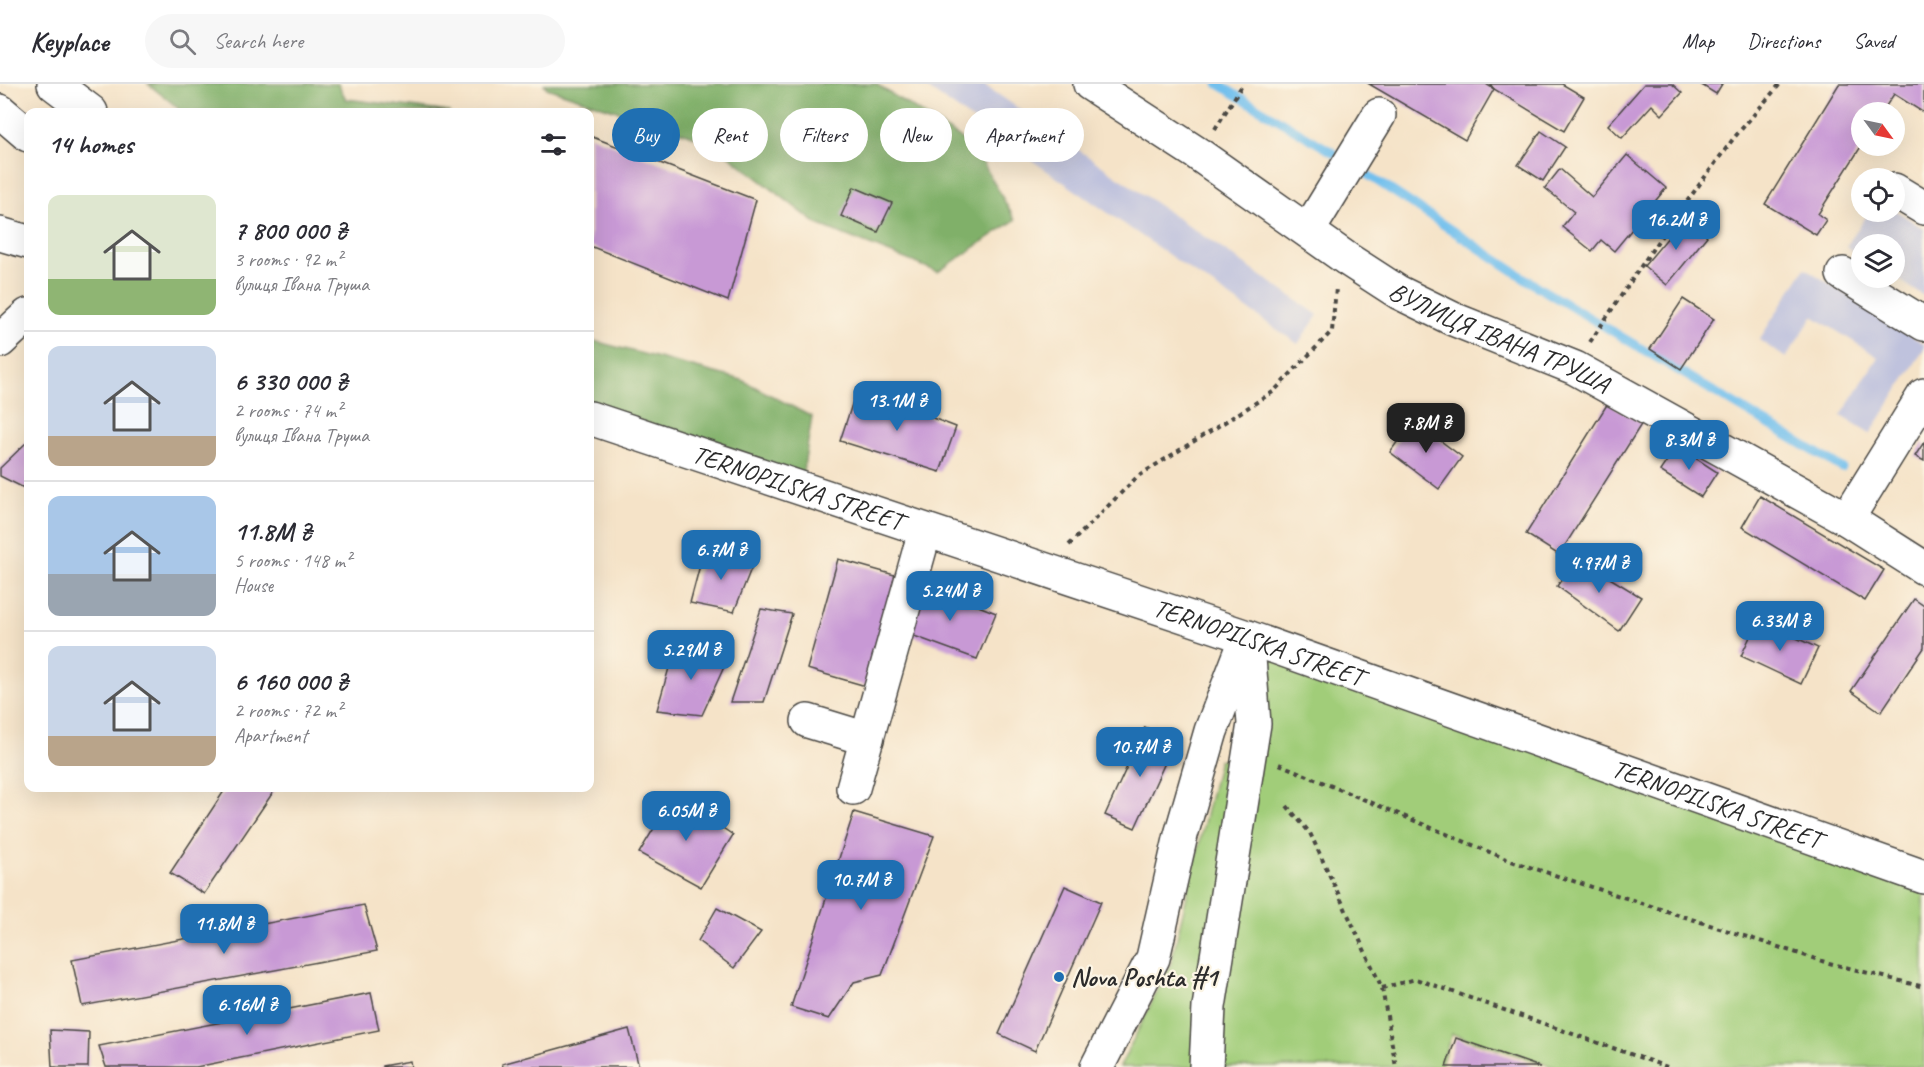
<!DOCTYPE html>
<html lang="en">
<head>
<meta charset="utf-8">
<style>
  body { margin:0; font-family:Caveat,sans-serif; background:#f7f7f7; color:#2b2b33; height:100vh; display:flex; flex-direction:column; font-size:22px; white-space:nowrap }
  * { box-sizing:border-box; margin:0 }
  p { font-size:20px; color:#7c7c81 }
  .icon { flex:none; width:33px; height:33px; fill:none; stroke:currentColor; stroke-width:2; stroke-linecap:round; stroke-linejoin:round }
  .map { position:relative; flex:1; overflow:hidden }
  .panel { position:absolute; left:24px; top:24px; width:570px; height:684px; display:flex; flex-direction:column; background:#fff; border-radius:12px; box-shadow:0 6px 24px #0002 }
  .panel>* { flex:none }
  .top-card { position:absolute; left:612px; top:24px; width:570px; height:54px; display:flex; gap:12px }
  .needle { width:39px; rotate:123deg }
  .controls { position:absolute; left:1851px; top:18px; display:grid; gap:12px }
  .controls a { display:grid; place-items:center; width:54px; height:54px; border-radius:50%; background:#fff; box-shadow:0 6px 24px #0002; font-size:30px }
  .price { position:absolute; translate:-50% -51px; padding:0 14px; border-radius:12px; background:#1f6fb2; color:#fff; font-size:20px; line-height:39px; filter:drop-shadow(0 2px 3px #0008) }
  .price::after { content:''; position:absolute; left:50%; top:36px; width:18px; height:14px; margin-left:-9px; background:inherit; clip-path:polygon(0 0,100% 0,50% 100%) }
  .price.active { background:#222; color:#fff }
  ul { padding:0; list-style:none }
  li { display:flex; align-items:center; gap:18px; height:150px; padding:0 24px }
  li+li { border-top:2px solid #e1e1e2 }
  li span { display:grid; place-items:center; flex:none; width:168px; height:120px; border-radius:12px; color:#555 }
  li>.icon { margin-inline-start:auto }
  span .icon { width:72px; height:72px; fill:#fffc; stroke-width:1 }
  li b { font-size:26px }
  h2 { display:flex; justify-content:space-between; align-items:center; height:72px; padding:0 24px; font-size:26px }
  .pill { padding:0 21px; border-radius:27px; background:#fff; box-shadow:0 6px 24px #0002; font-size:21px; line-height:54px }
  .pill.active { background:#1f6fb2; color:#fff }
  header { display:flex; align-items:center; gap:36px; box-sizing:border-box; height:84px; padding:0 30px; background:#fff; border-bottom:2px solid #e1e1e2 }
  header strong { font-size:28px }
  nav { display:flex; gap:33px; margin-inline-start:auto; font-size:21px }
  .search { width:420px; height:54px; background:#f7f7f7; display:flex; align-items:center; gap:15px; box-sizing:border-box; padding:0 21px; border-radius:33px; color:#7c7c81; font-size:22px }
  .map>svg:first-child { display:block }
  .industrial { fill:#bfc2dd }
  .green { fill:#a1cd79; stroke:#667c52; stroke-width:1.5 }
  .forest { fill:#80b069; stroke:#566e4a; stroke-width:1.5 }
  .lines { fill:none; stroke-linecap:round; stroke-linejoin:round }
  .stream { stroke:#72c0ed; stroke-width:9 }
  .building { fill:#c899d5 }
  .minor-casing { stroke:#494743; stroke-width:36 }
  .path { stroke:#494743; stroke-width:4; stroke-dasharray:4.5 4.5; stroke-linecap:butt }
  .minor { stroke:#fff; stroke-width:33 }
  .poi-dot { fill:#1f6fb2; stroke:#fcf5e5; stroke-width:2 }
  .labels { text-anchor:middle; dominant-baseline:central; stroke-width:4.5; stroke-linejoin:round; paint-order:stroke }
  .street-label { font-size:26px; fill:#2b2b2b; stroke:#fcf5e5 }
  .poi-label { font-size:26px; font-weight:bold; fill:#2b2b2b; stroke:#fcf5e5; text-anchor:start }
</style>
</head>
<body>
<header>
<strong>Keyplace</strong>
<div class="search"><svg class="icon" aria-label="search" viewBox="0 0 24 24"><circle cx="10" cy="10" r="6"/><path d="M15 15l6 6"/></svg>Search here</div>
<nav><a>Map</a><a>Directions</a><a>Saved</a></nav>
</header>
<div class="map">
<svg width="1924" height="983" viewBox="0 0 1924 983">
  <rect width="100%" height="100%" fill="#fcf5e5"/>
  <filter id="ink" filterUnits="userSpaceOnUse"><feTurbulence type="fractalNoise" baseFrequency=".0167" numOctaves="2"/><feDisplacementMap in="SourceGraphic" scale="12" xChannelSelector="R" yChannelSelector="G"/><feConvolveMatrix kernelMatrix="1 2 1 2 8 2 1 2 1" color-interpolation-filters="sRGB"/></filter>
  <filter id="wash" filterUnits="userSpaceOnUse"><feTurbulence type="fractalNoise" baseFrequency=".008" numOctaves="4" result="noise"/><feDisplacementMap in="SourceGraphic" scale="24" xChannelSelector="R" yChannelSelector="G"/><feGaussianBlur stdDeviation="1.35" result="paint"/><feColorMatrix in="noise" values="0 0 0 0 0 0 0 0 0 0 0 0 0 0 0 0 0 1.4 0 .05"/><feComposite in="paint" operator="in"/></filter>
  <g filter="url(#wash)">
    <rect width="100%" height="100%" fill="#f5e3c8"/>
    <g class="industrial">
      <polygon points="921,0 983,0 1318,231 1298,260"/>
      <polygon points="1895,126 1924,145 1924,212 1895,193 1894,160 1862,160 1861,173 1846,163 1869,128"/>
      <polygon points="1805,184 1924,260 1924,265 1870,350 1841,332 1878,273 1813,232 1786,274 1759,256"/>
    </g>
    <polygon class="green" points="1247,553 1924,793 1924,983 1554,983 1452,950 1440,983 1120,983 1171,879 1219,676 1251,668"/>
    <g class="forest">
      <polygon points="148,0 338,0 346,15 450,28 180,28 177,23"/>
      <polygon points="544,0 876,0 974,63 1015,136 938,188 817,140 711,58 547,4"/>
      <polygon points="590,256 742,296 812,333 802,395 590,319"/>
    </g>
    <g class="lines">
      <g class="stream">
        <polyline points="1218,0 1334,69"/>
        <polyline points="1368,91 1538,203 1842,384"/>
      </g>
    </g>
    <g id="blocks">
      <g class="building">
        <polygon points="1369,0 1486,0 1494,5 1465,56"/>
        <polygon points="1490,0 1562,0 1584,13 1564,47 1494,5"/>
        <polygon points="1644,0 1672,0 1682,9 1662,31 1652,21 1622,54 1608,41"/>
        <polygon points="1700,0 1722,0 1716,10"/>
        <polygon points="1839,0 1924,0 1924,29 1894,10 1882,28 1862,28 1862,61 1818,130 1826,136 1816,151 1765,120"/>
        <polygon points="1541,47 1565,63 1543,97 1518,81"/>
        <polygon points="590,52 756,116 728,217 590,162"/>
        <polygon points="1627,71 1666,104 1614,167 1601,156 1592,167 1562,143 1574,128 1545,104 1560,85 1592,113"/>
        <polygon points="854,103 892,119 878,148 841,132"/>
        <polygon points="1685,133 1707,152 1667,201 1644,182"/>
        <polygon points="1683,215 1714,235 1681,285 1650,265"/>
        <polygon points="857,305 956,343 940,388 840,357"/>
        <polygon points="1608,319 1642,339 1559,471 1526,450"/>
        <polygon points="1413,336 1462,373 1439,405 1390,368"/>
        <polygon points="28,357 28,406 0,392 0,384"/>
        <polygon points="1924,358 1924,377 1915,372"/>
        <polygon points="1677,362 1717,388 1701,413 1660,387"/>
        <polygon points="1760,412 1884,486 1865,517 1742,443"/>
        <polygon points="704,466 754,477 734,528 690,519"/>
        <polygon points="1577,474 1641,513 1619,547 1557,502"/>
        <polygon points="838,475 898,492 866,602 807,585"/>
        <polygon points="923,500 996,529 977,575 906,549"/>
        <polygon points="1914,515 1924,522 1924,564 1881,628 1851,607"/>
        <polygon points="761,525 792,530 764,618 730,618"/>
        <polygon points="1758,536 1818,564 1801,600 1741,572"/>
        <polygon points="675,563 729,572 702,631 657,626"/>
        <polygon points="1145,643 1175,657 1135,744 1105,731"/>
        <polygon points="226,704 276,704 204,810 170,789"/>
        <polygon points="674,711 733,751 701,803 639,769"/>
        <polygon points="854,728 934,752 882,891 854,898 829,935 791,923"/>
        <polygon points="1065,802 1101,818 1035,967 999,950"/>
        <polygon points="364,821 377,867 82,922 72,876"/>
        <polygon points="717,824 761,848 734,884 698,857"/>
        <polygon points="371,909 379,946 196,983 106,983 99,962"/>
        <polygon points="629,945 639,983 503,983 502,980"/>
        <polygon points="50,946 89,948 88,983 52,983"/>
        <polygon points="1456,954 1540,983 1446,983"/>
        <polygon points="410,977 411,983 382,983 382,982"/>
      </g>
    </g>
  </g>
  <g filter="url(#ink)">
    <use href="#blocks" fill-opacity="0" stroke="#494743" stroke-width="1.5"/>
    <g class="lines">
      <defs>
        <g id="minor">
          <polyline points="54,0 91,28"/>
          <path id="s1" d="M 1090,0 L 1198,70 L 1347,175 L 1398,208 L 1453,235 L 1575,284 L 1847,435 L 1924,484"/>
          <polyline points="0,27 28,51"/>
          <polyline points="1894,106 1924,124"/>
          <polyline points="1308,147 1379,31"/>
          <polyline points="0,150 28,158"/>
          <polyline points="1843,190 1924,240"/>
          <polyline points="0,257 28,231"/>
          <path id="s2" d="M 590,334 L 1247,553 L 1924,793"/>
          <polyline points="1847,435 1924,311"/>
          <polyline points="808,637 867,655"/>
          <polyline points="853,704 925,447"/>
          <polyline points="1097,983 1153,874 1181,751 1211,647 1247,553"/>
          <polyline points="1206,983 1209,923 1254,640 1248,561"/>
        </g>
      </defs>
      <use href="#minor" class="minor-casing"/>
      <g class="path">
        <polyline points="1215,45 1243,0"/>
        <polyline points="1590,258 1660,154 1733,55 1780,0"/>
        <polyline points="1069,461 1138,392 1273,308 1332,247 1336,204"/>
        <polyline points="1279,680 1511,777 1825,878 1924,903"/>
        <polyline points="1287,722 1310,749 1382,904 1396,983"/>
        <polyline points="1382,904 1416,895 1667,983"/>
      </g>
      <use href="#minor" class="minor"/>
    </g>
  </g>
  <circle class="poi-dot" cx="1059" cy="893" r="6"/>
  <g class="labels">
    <g class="street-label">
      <text stroke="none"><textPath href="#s1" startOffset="483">ВУЛИЦЯ ІВАНА ТРУША</textPath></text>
      <text stroke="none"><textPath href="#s2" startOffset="219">TERNOPILSKA STREET</textPath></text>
      <text stroke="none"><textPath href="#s2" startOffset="705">TERNOPILSKA STREET</textPath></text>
      <text stroke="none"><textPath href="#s2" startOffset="1191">TERNOPILSKA STREET</textPath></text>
    </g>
    <g class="poi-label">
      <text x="1071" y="893">Nova Poshta #1</text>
    </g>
  </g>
</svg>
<div class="controls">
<a><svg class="needle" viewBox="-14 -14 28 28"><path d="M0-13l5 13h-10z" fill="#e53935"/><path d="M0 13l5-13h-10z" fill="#7c7c81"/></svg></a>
<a><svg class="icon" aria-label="locate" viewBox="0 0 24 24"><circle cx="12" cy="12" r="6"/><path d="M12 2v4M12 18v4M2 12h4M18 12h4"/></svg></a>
<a><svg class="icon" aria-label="layers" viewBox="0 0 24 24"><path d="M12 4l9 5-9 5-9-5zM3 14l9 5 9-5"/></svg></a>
</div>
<b class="price" style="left:1676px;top:167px">16.2M ₴</b>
<b class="price" style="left:897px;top:348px">13.1M ₴</b>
<b class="price active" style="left:1426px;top:370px">7.8M ₴</b>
<b class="price" style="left:1689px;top:387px">8.3M ₴</b>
<b class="price" style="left:721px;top:497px">6.7M ₴</b>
<b class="price" style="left:1599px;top:510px">4.97M ₴</b>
<b class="price" style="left:950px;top:538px">5.24M ₴</b>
<b class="price" style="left:1780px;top:568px">6.33M ₴</b>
<b class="price" style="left:691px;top:597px">5.29M ₴</b>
<b class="price" style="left:1140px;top:694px">10.7M ₴</b>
<b class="price" style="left:686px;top:758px">6.05M ₴</b>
<b class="price" style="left:861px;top:827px">10.7M ₴</b>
<b class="price" style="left:224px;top:871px">11.8M ₴</b>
<b class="price" style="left:247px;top:952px">6.16M ₴</b>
<div class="top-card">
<a class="pill active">Buy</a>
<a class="pill">Rent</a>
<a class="pill">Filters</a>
<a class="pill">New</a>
<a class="pill">Apartment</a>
</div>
<section class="panel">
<h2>14 homes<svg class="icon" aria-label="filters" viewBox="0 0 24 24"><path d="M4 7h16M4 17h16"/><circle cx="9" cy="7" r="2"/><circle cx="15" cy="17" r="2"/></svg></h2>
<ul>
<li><span style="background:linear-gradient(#dfe7d0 70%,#8fb573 0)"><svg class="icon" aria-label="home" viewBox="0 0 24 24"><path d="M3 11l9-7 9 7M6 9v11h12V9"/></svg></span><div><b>7 800 000 ₴</b><p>3 rooms · 92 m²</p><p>вулиця Івана Труша</p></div></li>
<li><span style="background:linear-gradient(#c9d6e8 75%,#b9a48a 0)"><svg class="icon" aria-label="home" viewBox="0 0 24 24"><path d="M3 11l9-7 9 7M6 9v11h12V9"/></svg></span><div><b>6 330 000 ₴</b><p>2 rooms · 74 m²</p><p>вулиця Івана Труша</p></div></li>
<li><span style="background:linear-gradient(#a9c7e8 65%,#9aa5b1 0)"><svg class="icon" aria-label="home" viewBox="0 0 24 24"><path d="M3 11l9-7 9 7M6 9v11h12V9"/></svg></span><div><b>11.8M ₴</b><p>5 rooms · 148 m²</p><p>House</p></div></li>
<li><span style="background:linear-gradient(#c9d6e8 75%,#b9a48a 0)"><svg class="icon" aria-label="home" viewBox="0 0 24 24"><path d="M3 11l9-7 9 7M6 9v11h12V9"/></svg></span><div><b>6 160 000 ₴</b><p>2 rooms · 72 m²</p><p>Apartment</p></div></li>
</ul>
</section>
</div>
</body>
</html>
